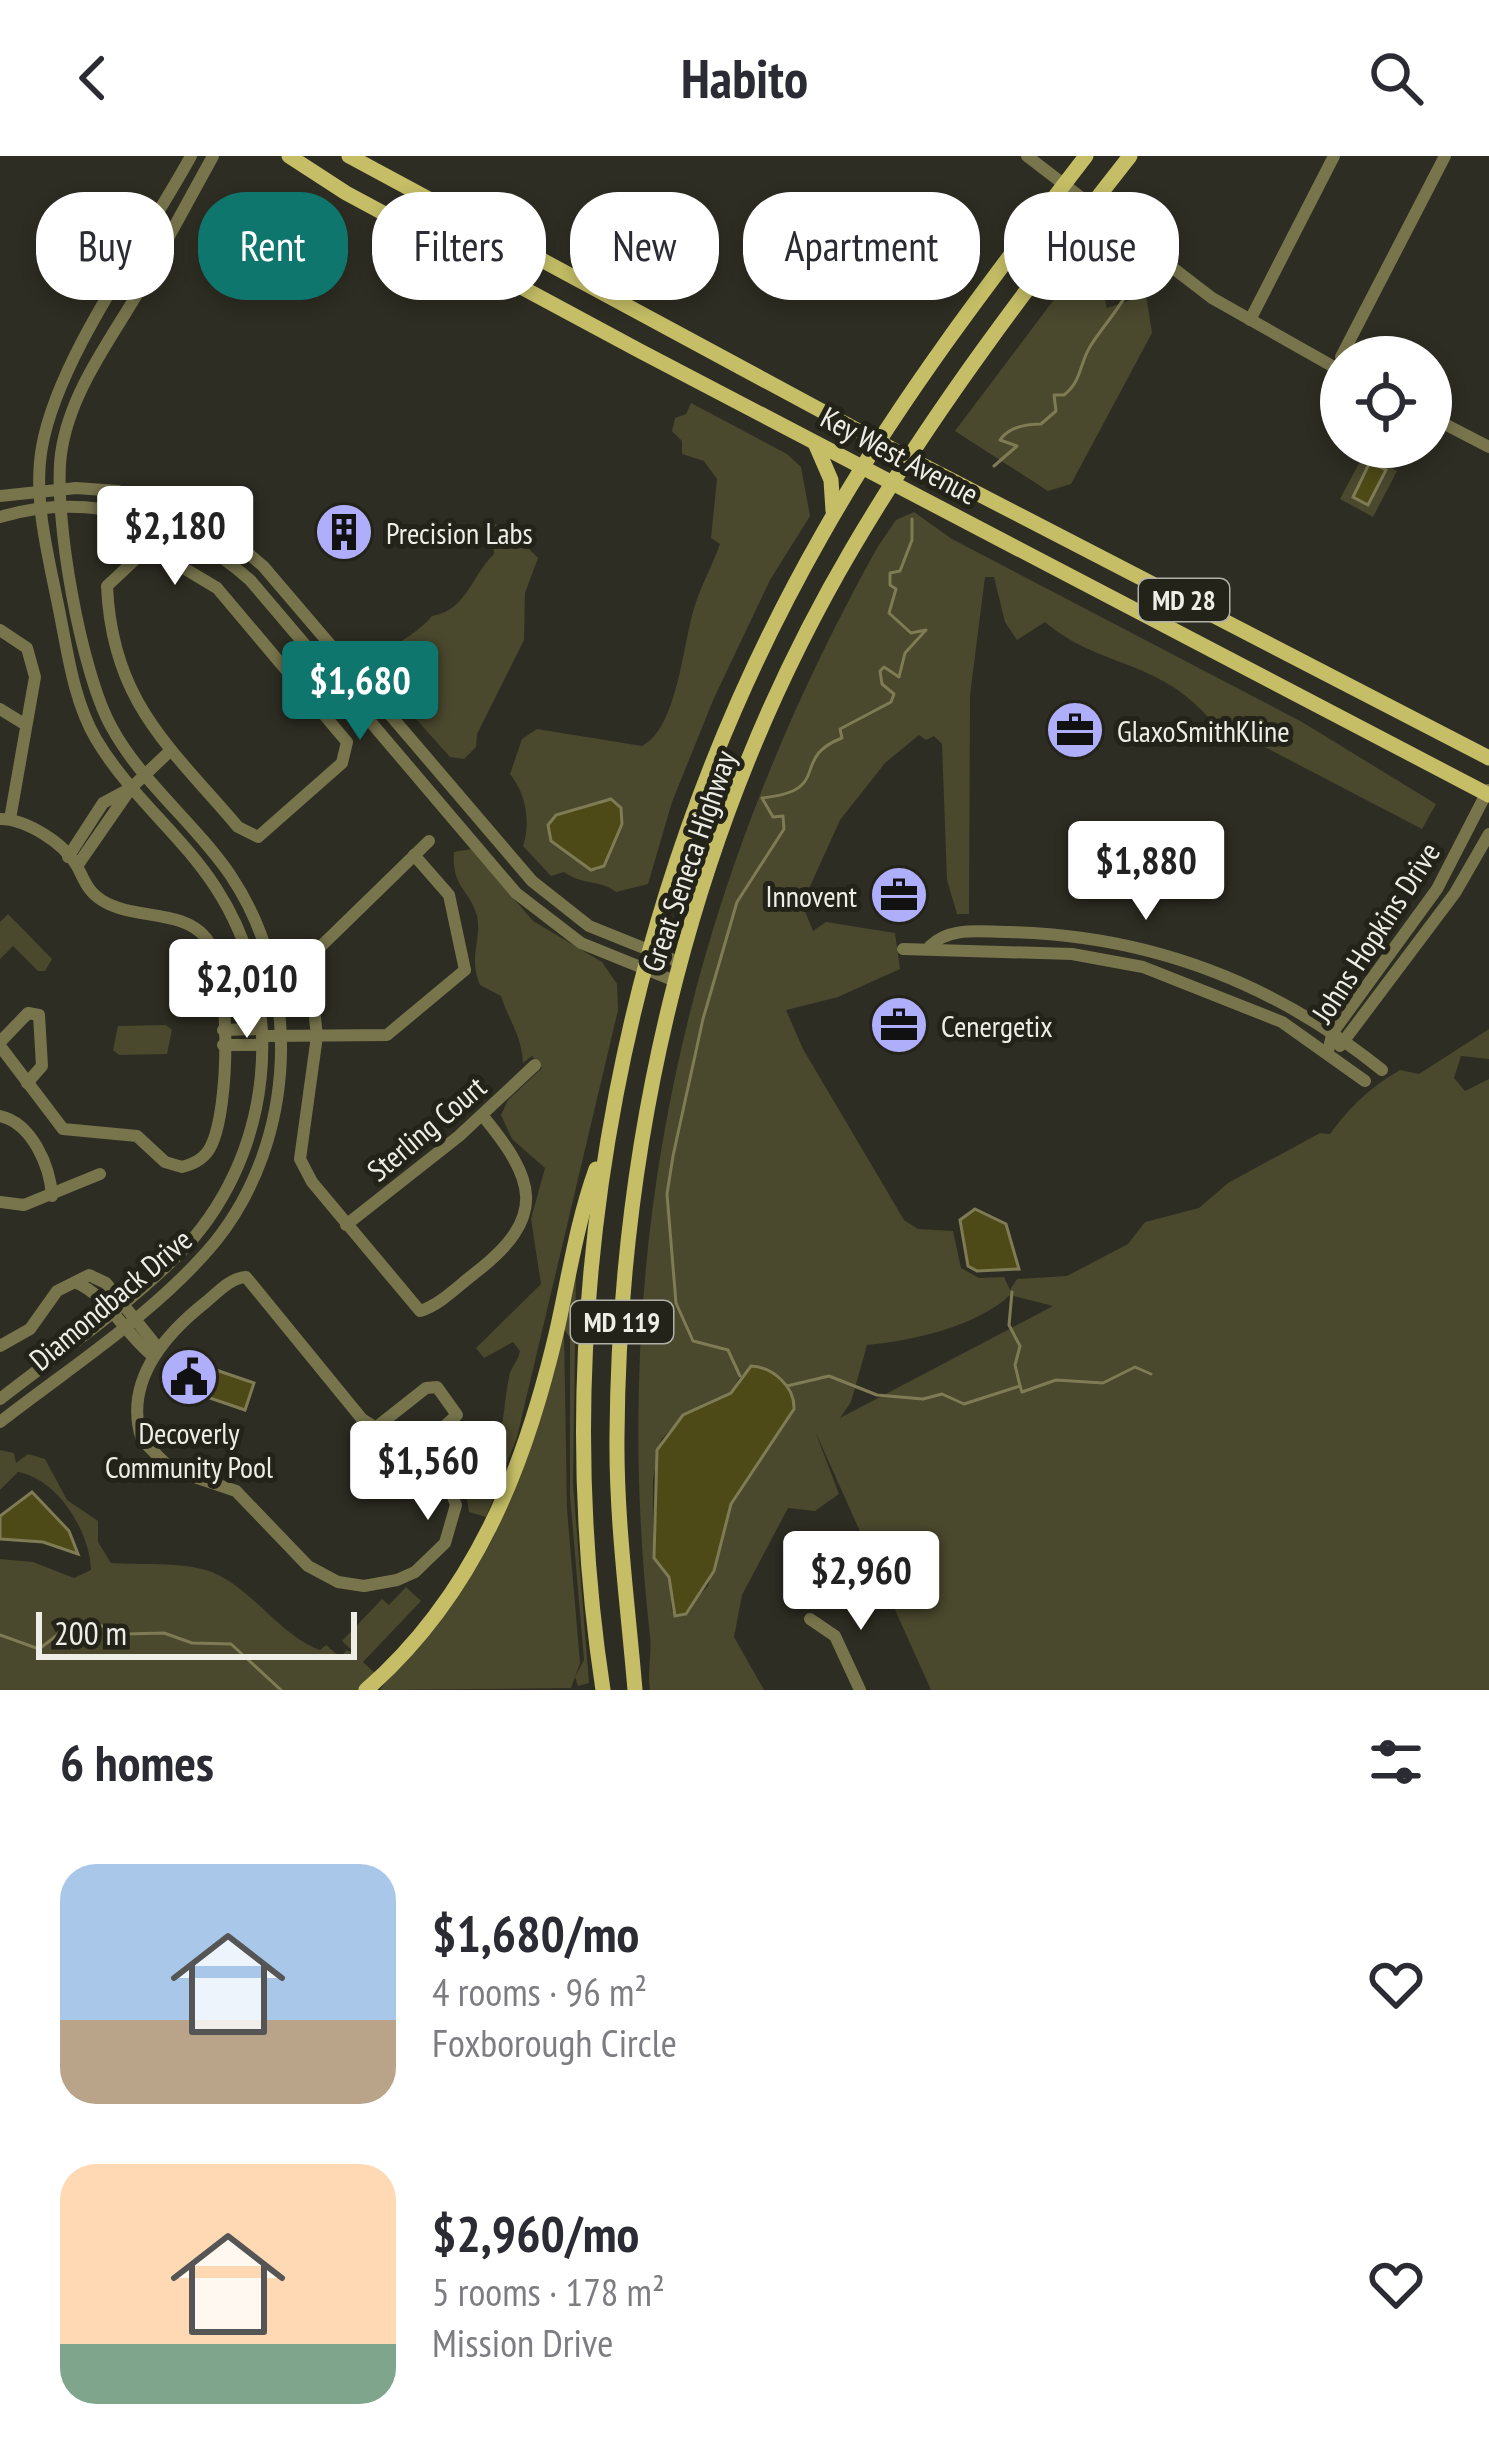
<!DOCTYPE html>
<html lang="en">
<head>
<meta charset="utf-8">
<style>
  body { margin:0; font-family:"PT Sans Narrow",sans-serif; background:#f2f2f3; color:#2b2b33; height:100vh; display:flex; flex-direction:column; font-size:45px; white-space:nowrap }
  * { box-sizing:border-box; margin:0 }
  p { font-size:39px; color:#7c7c81 }
  .icon { flex:none; width:66px; height:66px; fill:none; stroke:currentColor; stroke-width:2; stroke-linecap:round; stroke-linejoin:round }
  .map { position:relative; height:1534px; overflow:hidden }
  .sheet { display:flex; flex-direction:column; background:#fff; flex:1 }
  .sheet>* { flex:none }
  .guide { position:absolute; left:36px; top:36px; width:1419px; height:108px; display:flex; gap:24px }
  .controls { position:absolute; left:1320px; top:180px; display:grid; gap:24px }
  .controls a { display:grid; place-items:center; width:132px; height:132px; border-radius:50%; background:#fff; box-shadow:0 6px 18px #0003; font-size:60px }
  .scale { position:absolute; left:36px; bottom:30px; width:321px; box-sizing:border-box; padding-left:12px; border:6px solid #eeeee7; border-top:0; font-size:33px; line-height:42px; white-space:nowrap; color:#eeeee7; -webkit-text-stroke:9px #242319; paint-order:stroke }
  .price { position:absolute; translate:-50% -102px; padding:0 27px; border-radius:12px; background:#fff; color:#222; font-size:39px; line-height:78px; filter:drop-shadow(0 3px 6px #0008) }
  .price::after { content:''; position:absolute; left:50%; top:72px; width:36px; height:27px; margin-left:-18px; background:inherit; clip-path:polygon(0 0,100% 0,50% 100%) }
  .price.selected { background:#0f766e; color:#fff }
  ul { padding:0; list-style:none }
  li { display:flex; align-items:center; gap:36px; height:300px; padding:0 60px }
  li span { display:grid; place-items:center; flex:none; width:336px; height:240px; border-radius:36px; color:#555 }
  li>.icon { margin-inline-start:auto }
  span .icon { width:144px; height:144px; fill:#fffc; stroke-width:1 }
  li b { font-size:51px }
  h2 { display:flex; justify-content:space-between; align-items:center; height:144px; padding:0 60px; font-size:51px }
  .pill { padding:0 42px; border-radius:48px; background:#fff; box-shadow:0 6px 18px #0003; font-size:42px; line-height:108px }
  .pill.selected { background:#0f766e; color:#fff }
  header { display:flex; justify-content:space-between; align-items:center; height:156px; padding:0 60px; background:#fff; font-size:54px; font-weight:700 }
  .map>svg:first-child { display:block }
  .green { fill:#4a482d; fill-rule:evenodd }
  .water { fill:#4e4a17; stroke:#7e7b55; stroke-width:3 }
  .lines { fill:none; stroke-linecap:round; stroke-linejoin:round }
  .stream { stroke:#7e7b55; stroke-width:3 }
  .minor { stroke:#78754d; stroke-width:12 }
  .major { stroke:#c5be66; stroke-width:15 }
  .labels { text-anchor:middle; dominant-baseline:central; stroke-width:10; stroke-linejoin:round; paint-order:stroke }
  .shield { fill:#242319; stroke:#b1b1a9; stroke-width:3 }
  .shield-label { font-size:27px; font-weight:bold; fill:#eeeee7 }
  .street-label { font-size:30px; fill:#eeeee7; stroke:#242319 }
  .poi-label { font-size:30px; fill:#eeeee7; stroke:#242319; text-anchor:start }
</style>
</head>
<body>
<header><svg class="icon" aria-label="back" viewBox="0 0 24 24"><path d="M15 5l-7 7 7 7"/></svg>Habito<svg class="icon" aria-label="search" viewBox="0 0 24 24"><circle cx="10" cy="10" r="6"/><path d="M15 15l6 6"/></svg></header>
<div class="map">
<svg width="1489" height="1534" viewBox="0 0 1489 1534">
  <rect width="100%" height="100%" fill="#2e2d23"/>
  <g class="green">
    <polygon points="796,88 812,100 790,128 774,116"/>
    <polygon points="1092,93 1107,152 1146,139 1152,177 1071,328 1048,335 955,275"/>
    <path d="M 691,247 L 787,298 L 801,311 L 810,360 L 770,424 L 714,542 L 672,646 L 648,728 L 616,736 C 602,724 581,729 564,716 L 551,720 L 523,690 C 531,666 526,638 510,618 L 522,583 L 537,573 L 642,590 C 678,572 683,485 695,449 C 701,430 713,408 720,388 L 711,382 L 717,323 L 704,305 L 682,298 L 682,285 L 672,275 L 675,262 L 686,258 ZM 589,648 L 622,668 L 597,715 L 551,685 L 556,659 Z"/>
    <polygon points="1364,298 1397,315 1373,361 1340,343"/>
    <path d="M 914,356 L 952,383 L 1302,566 L 1436,648 L 1422,673 L 1209,562 C 1156,502 1099,512 1045,466 L 1017,484 L 1005,466 L 994,421 L 985,421 L 970,539 L 969,758 L 957,758 L 947,724 L 942,588 L 934,580 L 926,584 L 919,579 L 885,607 L 840,664 L 802,748 L 813,775 L 826,766 L 895,777 L 900,813 L 838,841 L 786,854 L 803,893 L 904,1064 L 918,1073 L 953,1075 L 961,1112 L 979,1122 L 1004,1121 L 1010,1134 L 1017,1123 L 1067,1120 L 1128,1088 L 1145,1066 L 1199,1052 L 1228,1027 L 1320,977 L 1330,978 C 1350,951 1369,932 1400,914 L 1419,918 L 1489,873 L 1489,903 L 1461,900 L 1454,922 L 1465,935 L 1489,923 L 1489,1534 L 931,1534 L 815,1275 L 839,1338 L 815,1355 L 788,1352 L 742,1439 L 734,1481 L 764,1534 L 650,1534 C 647,1515 652,1498 650,1480 C 606,1089 687,734 877,392 L 896,364 ZM 1010,1139 L 1053,1150 L 840,1262 L 851,1246 L 867,1189 C 913,1185 977,1170 1010,1139 ZM 740,1220 L 794,1253 L 731,1348 L 708,1430 L 680,1460 L 672,1455 L 669,1422 L 653,1394 L 653,1323 L 661,1284 L 683,1259 L 731,1237 Z"/>
    <path d="M 492,367 L 511,375 L 538,402 L 525,437 L 524,484 L 477,578 L 476,591 L 464,603 L 450,601 L 363,504 C 380,501 422,474 432,460 C 467,454 471,420 494,398 Z"/>
    <path d="M 471,693 L 533,765 L 602,806 L 617,828 L 618,854 L 517,1281 L 486,1361 L 469,1356 L 464,1323 C 510,1284 499,1275 509,1221 C 510,1212 518,1206 520,1195 L 513,1186 L 484,1202 L 476,1192 L 541,1128 L 531,1063 L 545,1012 L 512,983 L 501,959 L 508,944 L 542,912 L 532,900 L 523,907 C 522,880 509,865 501,840 L 480,829 C 468,801 482,783 477,760 C 470,734 451,731 454,696 Z"/>
    <polygon points="8,758 52,803 45,815 38,815 13,790 0,803 0,766"/>
    <polygon points="166,869 172,874 167,898 119,899 113,894 118,870"/>
    <polygon points="576,1118 573,1328 589,1527 578,1530 575,1521 584,1504 570,1340 570,1182 561,1169"/>
    <path d="M 564,1174 L 567,1353 L 580,1507 L 571,1532 L 380,1534 C 403,1498 441,1464 467,1426 C 518,1351 539,1260 564,1174 Z"/>
    <path d="M 0,1294 L 14,1297 L 16,1307 L 28,1298 L 45,1303 L 67,1344 L 98,1365 L 98,1386 L 111,1407 C 140,1409 178,1406 206,1414 C 250,1428 277,1478 320,1494 L 326,1489 L 340,1501 L 347,1494 L 359,1501 L 342,1485 L 382,1443 L 389,1449 L 406,1431 L 421,1445 L 363,1506 L 376,1518 L 359,1534 L 0,1534 L 0,1403 L 33,1406 L 74,1422 L 91,1414 C 90,1376 58,1323 18,1316 L 0,1334 Z"/>
  </g>
  <g class="water">
    <polygon points="1370,306 1386,314 1368,349 1353,341"/>
    <polygon points="611,643 621,652 622,668 604,710 591,714 551,685 548,669 556,659"/>
    <polygon points="975,1053 1006,1068 1019,1113 977,1115 968,1110 960,1064"/>
    <path d="M 751,1210 C 772,1211 795,1230 794,1253 L 731,1348 L 714,1415 L 686,1458 L 675,1460 L 669,1421 L 654,1402 L 657,1294 L 683,1259 L 731,1237 Z"/>
    <polygon points="216,1214 254,1227 245,1254 207,1241"/>
    <polygon points="32,1336 69,1375 78,1398 43,1386 0,1383 0,1360"/>
  </g>
  <g class="lines">
    <g class="stream">
      <path d="M 994,310 L 1017,290 L 1000,284 C 1009,271 1026,268 1041,268 L 1056,255 L 1054,239 L 1064,239 C 1082,225 1079,208 1091,189 C 1106,166 1123,149 1135,123"/>
      <polyline points="1012,1136 1009,1169 1020,1190 1015,1209 1020,1230"/>
      <path d="M 740,1220 L 728,1194 L 693,1185 L 676,1147 L 667,1038 L 673,1000 L 703,863 L 737,746 L 784,673 L 783,660 L 773,661 L 762,642 C 835,634 788,603 842,582 L 840,573 L 891,546 L 894,538 L 882,528 L 880,515 L 884,511 L 899,521 L 905,497 L 926,474 L 911,477 L 889,457 L 896,433 L 890,429 L 890,417 L 900,415 L 912,384 L 912,363"/>
      <polyline points="787,1230 829,1220 877,1239 923,1243 942,1238 964,1248 1020,1230 1022,1236 1056,1224 1103,1227 1135,1211 1151,1218"/>
      <polyline points="0,1479 39,1493 60,1477 93,1467 126,1478 164,1477 192,1487 231,1488 281,1534"/>
    </g>
    <g class="minor">
      <polyline points="1027,0 1212,142 1341,215"/>
      <polyline points="1250,164 1334,0"/>
      <polyline points="1341,201 1445,0"/>
      <polyline points="1431,261 1489,291"/>
      <polyline points="0,340 76,332 118,335 206,365 235,386 263,410 532,725 589,770 681,807"/>
      <path d="M 0,361 C 91,334 181,363 250,424 L 516,737 L 581,787 L 675,825"/>
      <path d="M 157,396 L 217,432 L 347,586 L 342,607 L 258,681 L 238,671 C 169,590 112,545 107,430 L 140,399 Z"/>
      <polyline points="0,474 27,492 35,521 10,663"/>
      <polyline points="0,553 26,569"/>
      <path d="M 0,663 C 26,663 64,687 77,710 C 85,725 87,735 103,745 C 134,764 183,753 206,782 C 232,815 230,952 211,990 C 205,1003 194,1008 182,1011 L 165,1006 L 137,980 L 63,973 L 0,890"/>
      <path d="M 429,685 L 313,798 L 310,817 L 317,880 L 300,1003 L 312,1026 L 420,1155 C 440,1149 458,1130 475,1117 C 549,1060 535,1023 482,959"/>
      <polyline points="68,701 103,647 131,632"/>
      <polyline points="77,710 131,632 171,594"/>
      <path d="M 930,790 C 951,770 981,776 1008,776 C 1148,779 1273,826 1382,914"/>
      <polyline points="903,793 1072,798 1143,811 1282,866 1365,925"/>
      <polyline points="223,874 258,873 266,880 387,879 465,814 449,739 414,699"/>
      <polyline points="0,886 28,857 39,859 42,910 27,927"/>
      <polyline points="223,889 258,889 265,881"/>
      <polyline points="1340,890 1455,737 1489,678"/>
      <polyline points="1328,895 1333,876 1437,733 1488,634"/>
      <path d="M 0,960 C 32,967 50,1010 52,1040"/>
      <polyline points="0,1046 24,1049 100,1018"/>
      <polyline points="346,1069 459,980 535,909"/>
      <path d="M 246,1121 L 362,1263 L 442,1312 L 456,1349 L 445,1387 L 415,1416 L 397,1424 L 364,1430 L 338,1426 L 308,1410 L 236,1335 L 171,1313 L 142,1284 C 123,1227 163,1180 206,1146 C 218,1136 230,1122 246,1121 Z"/>
      <path d="M 77,1127 C 107,1140 126,1179 153,1200"/>
      <polyline points="0,1190 30,1173 57,1135 89,1119 106,1127 158,1192"/>
      <path d="M 0,1243 C 59,1197 124,1153 177,1100 C 274,1003 290,846 216,732 C 181,678 129,639 96,583 C 72,542 67,490 57,444 C 47,394 33,341 42,291 C 58,201 146,83 191,0"/>
      <path d="M 0,1266 C 72,1210 157,1156 215,1086 C 297,984 303,828 231,720 C 196,668 142,627 112,572 C 81,518 53,359 61,298 C 69,238 109,186 139,135 C 164,90 188,45 213,0"/>
      <polyline points="374,1273 426,1232 437,1231 457,1259 418,1294"/>
      <polyline points="810,1463 835,1480 860,1534"/>
    </g>
    <g class="major">
      <polyline points="289,0 346,37 640,195 1489,639"/>
      <polyline points="349,0 907,301 1489,602"/>
      <polyline points="815,287 831,324 833,355"/>
      <path d="M 366,1534 C 475,1439 525,1311 557,1174 C 569,1120 577,1066 596,1013"/>
      <path d="M 603,1534 C 543,1140 625,725 822,379 C 897,246 993,121 1086,0"/>
      <path d="M 635,1534 C 628,1450 616,1364 617,1280 C 619,972 695,660 852,393 C 933,255 1031,126 1130,0"/>
    </g>
  </g>
  <defs>
    <symbol id="building-disc" viewBox="-11 -11 22 22"><circle r="9.5" fill="#afaefa" stroke="#242319"/><path d="M-4-6H4V6H1V3H-1V6H-4ZM-2.5-4.3h1.7v1.8h-1.7ZM.8-4.3h1.7v1.8H.8ZM-2.5-1h1.7V.8h-1.7ZM.8-1h1.7V.8H.8Z" fill="#111"/></symbol>
    <symbol id="office-disc" viewBox="-11 -11 22 22"><circle r="9.5" fill="#afaefa" stroke="#242319"/><path d="M-6-3h4V-5.5h4V-3h4V5H-6ZM-1-4.5V-3h2v-1.5ZM-6 0V1H6V0Z" fill="#111"/></symbol>
    <symbol id="civic-disc" viewBox="-11 -11 22 22"><circle r="9.5" fill="#afaefa" stroke="#242319"/><path d="M-.6-6.5H3V-4.5H.6V-3L4-1V1h2V6H-6V1h2V-1L-.6-3ZM-1.2 2.5V6h2.4V2.5Z" fill="#111"/></symbol>
  </defs>
  <g fill-rule="evenodd">
    <use href="#building-disc" x="311" y="343" width="66" height="66"/>
    <use href="#office-disc" x="1042" y="541" width="66" height="66"/>
    <use href="#office-disc" x="866" y="706" width="66" height="66"/>
    <use href="#office-disc" x="866" y="836" width="66" height="66"/>
    <use href="#civic-disc" x="156" y="1188" width="66" height="66"/>
  </g>
  <g class="labels">
    <g class="shield">
      <rect x="1139" y="423" width="90" height="42" rx="9"/>
      <rect x="571" y="1145" width="102" height="42" rx="9"/>
    </g>
    <g class="shield-label">
      <text x="1184" y="444">MD 28</text>
      <text x="622" y="1166">MD 119</text>
    </g>
    <g class="street-label">
      <text transform="translate(900 299) rotate(28)">Key West Avenue</text>
      <text transform="translate(688 705) rotate(-71)">Great Seneca Highway</text>
      <text transform="translate(1375 776) rotate(-57)">Johns Hopkins Drive</text>
      <text transform="translate(426 972) rotate(-40)">Sterling Court</text>
      <text transform="translate(110 1143) rotate(-40)">Diamondback Drive</text>
    </g>
    <g class="poi-label">
      <text x="386" y="376">Precision Labs</text>
      <text x="1117" y="574">GlaxoSmithKline</text>
      <text x="857" y="739" text-anchor="end">Innovent</text>
      <text x="941" y="869">Cenergetix</text>
      <text x="189" y="1276" text-anchor="middle">Decoverly<tspan x="189" dy="34">Community Pool</tspan></text>
    </g>
  </g>
</svg>
<div class="controls">
<a><svg class="icon" aria-label="locate" viewBox="0 0 24 24"><circle cx="12" cy="12" r="6"/><path d="M12 2v4M12 18v4M2 12h4M18 12h4"/></svg></a>
</div>
<div class="scale">200 m</div>
<b class="price" style="left:175px;top:432px">$2,180</b>
<b class="price selected" style="left:360px;top:587px">$1,680</b>
<b class="price" style="left:1146px;top:767px">$1,880</b>
<b class="price" style="left:247px;top:885px">$2,010</b>
<b class="price" style="left:428px;top:1367px">$1,560</b>
<b class="price" style="left:861px;top:1477px">$2,960</b>
<div class="guide">
<a class="pill">Buy</a>
<a class="pill selected">Rent</a>
<a class="pill">Filters</a>
<a class="pill">New</a>
<a class="pill">Apartment</a>
<a class="pill">House</a>
</div>
</div>
<section class="sheet">
<h2>6 homes<svg class="icon" aria-label="filters" viewBox="0 0 24 24"><path d="M4 7h16M4 17h16"/><circle cx="9" cy="7" r="2"/><circle cx="15" cy="17" r="2"/></svg></h2>
<ul>
<li><span style="background:linear-gradient(#a9c7e8 65%,#b9a48a 0)"><svg class="icon" aria-label="home" viewBox="0 0 24 24"><path d="M3 11l9-7 9 7M6 9v11h12V9"/></svg></span><div><b>$1,680/mo</b><p>4 rooms · 96 m²</p><p>Foxborough Circle</p></div><svg class="icon" aria-label="heart" viewBox="0 0 24 24"><path d="M12 20l-8-8c-3-5 5-10 8-4 3-6 11-1 8 4z"/></svg></li>
<li><span style="background:linear-gradient(#ffd9b3 75%,#7fa58c 0)"><svg class="icon" aria-label="home" viewBox="0 0 24 24"><path d="M3 11l9-7 9 7M6 9v11h12V9"/></svg></span><div><b>$2,960/mo</b><p>5 rooms · 178 m²</p><p>Mission Drive</p></div><svg class="icon" aria-label="heart" viewBox="0 0 24 24"><path d="M12 20l-8-8c-3-5 5-10 8-4 3-6 11-1 8 4z"/></svg></li>
</ul>
</section>
</body>
</html>
